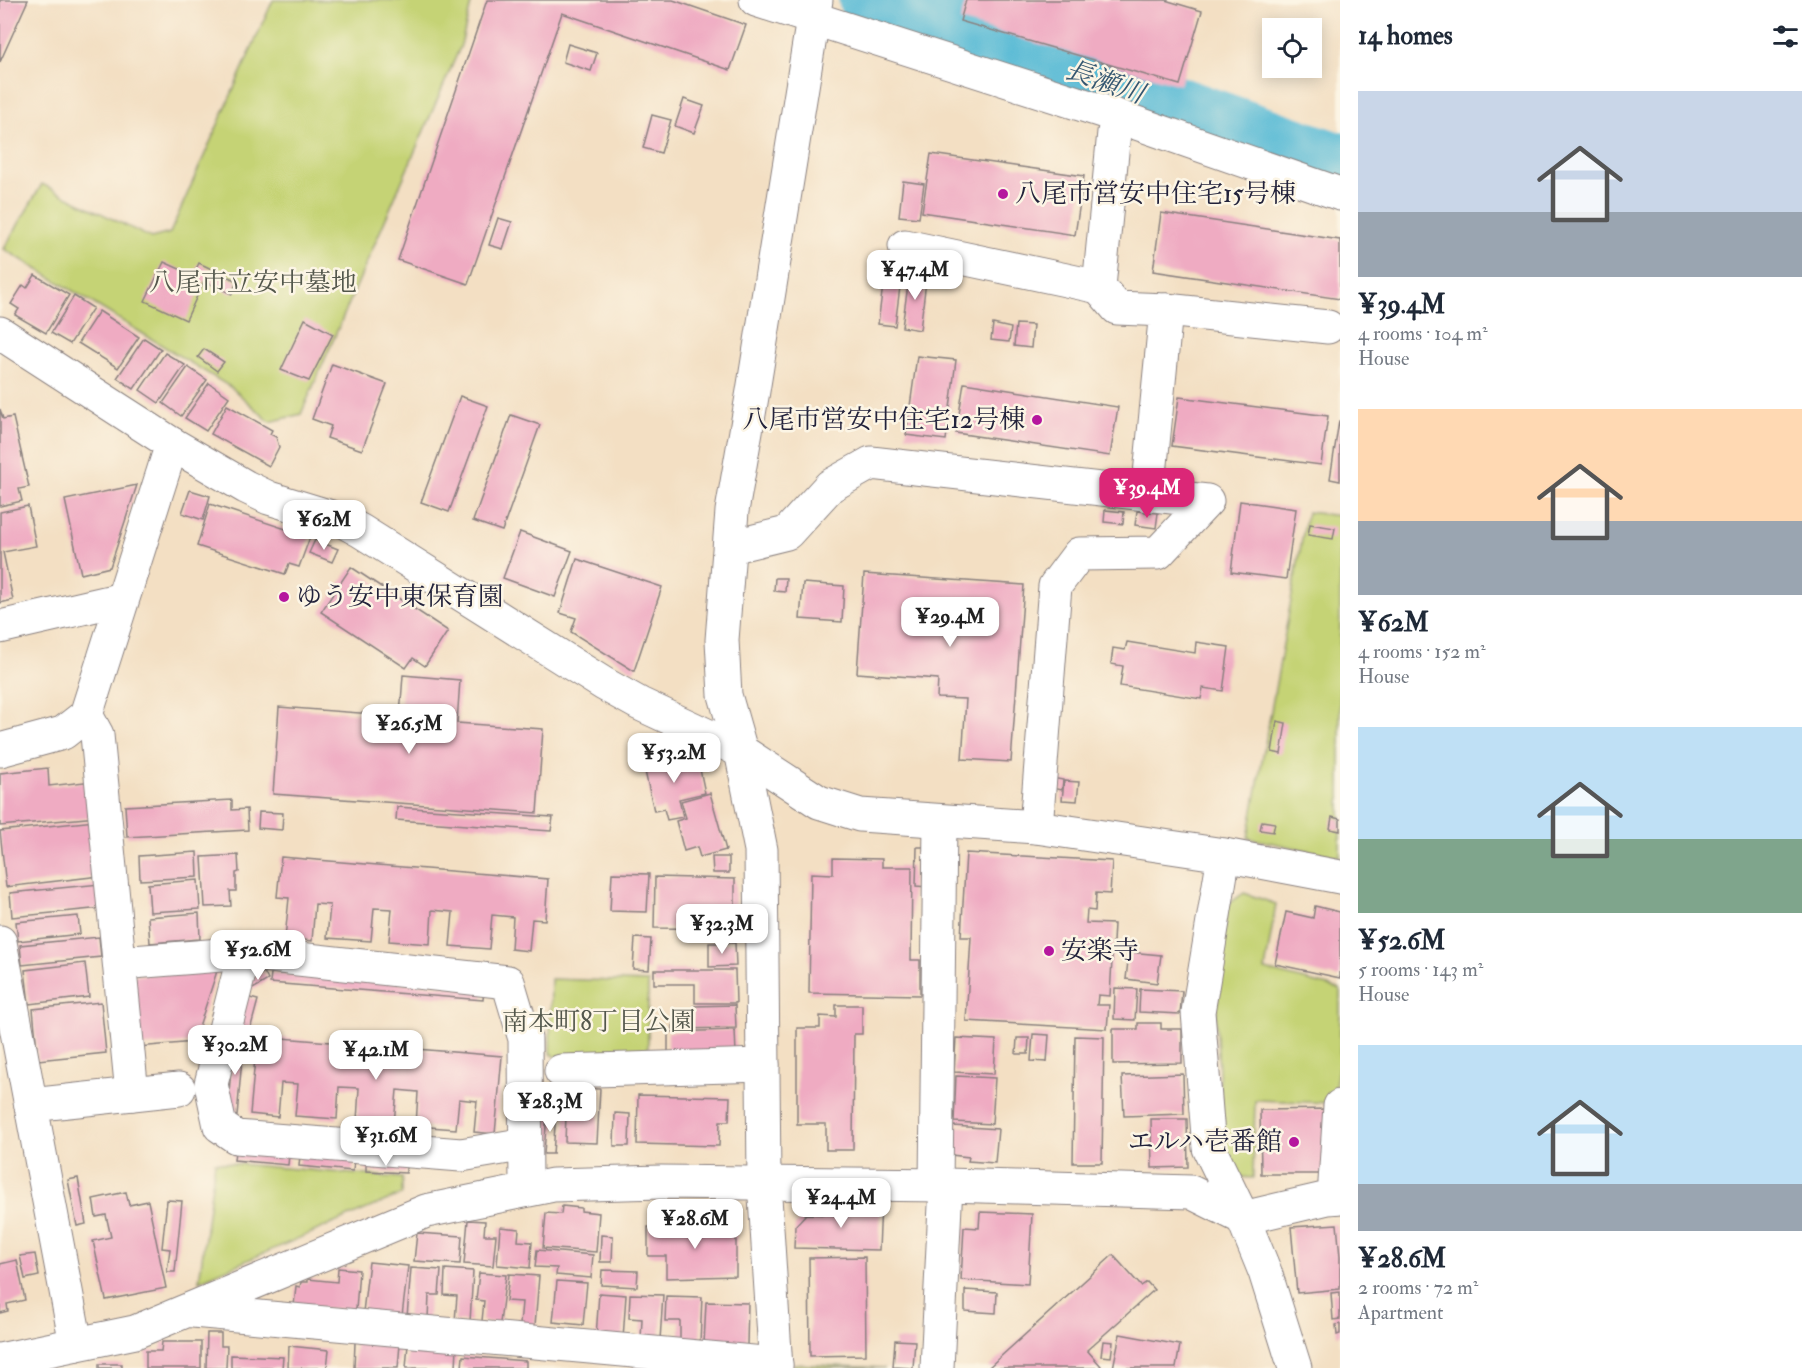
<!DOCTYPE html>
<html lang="en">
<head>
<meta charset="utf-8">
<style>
  body { margin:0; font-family:"IM FELL Double Pica","Noto Serif JP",serif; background:#f2f2f3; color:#1f2937; height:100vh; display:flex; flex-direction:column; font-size:22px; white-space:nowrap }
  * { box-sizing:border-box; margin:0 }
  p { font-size:20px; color:#747a83 }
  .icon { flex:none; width:33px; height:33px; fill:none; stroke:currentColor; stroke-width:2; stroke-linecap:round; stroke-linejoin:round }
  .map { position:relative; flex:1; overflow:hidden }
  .panel { display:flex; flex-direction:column; background:#fff; width:480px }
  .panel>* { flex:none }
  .controls { position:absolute; left:1262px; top:18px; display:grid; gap:12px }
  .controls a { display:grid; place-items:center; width:60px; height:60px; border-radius:0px; background:#fff; box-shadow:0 3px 15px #0003; font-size:30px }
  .price { position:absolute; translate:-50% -51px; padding:0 14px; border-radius:12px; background:#fff; color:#222; font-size:20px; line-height:39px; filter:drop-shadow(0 2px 3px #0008) }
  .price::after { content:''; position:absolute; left:50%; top:36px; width:18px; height:14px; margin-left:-9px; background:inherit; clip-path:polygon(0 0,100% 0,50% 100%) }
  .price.active { background:#db2777; color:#fff }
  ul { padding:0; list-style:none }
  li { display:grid; align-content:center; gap:12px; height:318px; padding:0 18px }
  li span { display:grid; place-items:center; height:186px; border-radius:0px; color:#555 }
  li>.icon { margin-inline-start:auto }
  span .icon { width:108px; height:108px; fill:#fffc; stroke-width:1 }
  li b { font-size:26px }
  h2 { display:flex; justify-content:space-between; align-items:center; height:72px; padding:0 18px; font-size:26px }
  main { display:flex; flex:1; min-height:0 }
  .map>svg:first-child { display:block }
  .green { fill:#c5d375; stroke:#747a58; stroke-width:1.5 }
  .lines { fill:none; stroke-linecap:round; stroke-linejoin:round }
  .river { stroke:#56bad5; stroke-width:63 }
  .building { fill:#efabc2 }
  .minor-casing { stroke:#8a807f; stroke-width:35 }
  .minor { stroke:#fff; stroke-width:33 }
  .poi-dot { fill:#b5179e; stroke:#fcf5e5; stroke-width:2 }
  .labels { text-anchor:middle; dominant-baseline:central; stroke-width:5; stroke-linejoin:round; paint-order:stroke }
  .poi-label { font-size:26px; fill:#22223b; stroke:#fcf5e5; text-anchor:start }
  .park-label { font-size:26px; fill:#53574c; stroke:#fcf5e5 }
  .water-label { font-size:27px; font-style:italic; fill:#345771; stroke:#fcf5e5 }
</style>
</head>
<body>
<main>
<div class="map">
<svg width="1340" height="1368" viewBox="0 0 1340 1368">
  <rect width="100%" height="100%" fill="#fcf5e5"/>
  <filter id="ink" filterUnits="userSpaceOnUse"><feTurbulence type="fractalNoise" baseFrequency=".0167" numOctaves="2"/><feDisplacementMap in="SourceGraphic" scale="12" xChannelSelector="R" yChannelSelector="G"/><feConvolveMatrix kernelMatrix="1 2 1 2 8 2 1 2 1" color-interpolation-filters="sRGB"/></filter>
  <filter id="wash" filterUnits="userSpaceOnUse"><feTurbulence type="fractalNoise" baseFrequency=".008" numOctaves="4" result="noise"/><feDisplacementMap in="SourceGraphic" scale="24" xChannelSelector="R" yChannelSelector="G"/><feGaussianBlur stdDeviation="1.35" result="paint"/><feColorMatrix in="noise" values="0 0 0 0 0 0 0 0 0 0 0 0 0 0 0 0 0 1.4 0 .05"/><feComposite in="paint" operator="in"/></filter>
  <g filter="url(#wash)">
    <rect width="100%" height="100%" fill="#f3dfc3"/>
    <g class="green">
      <polygon points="273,0 472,0 461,45 301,414 270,422 232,388 4,249 42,184 151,238 170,233"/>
      <polygon points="1307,512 1340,516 1340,857 1248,838"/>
      <polygon points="1244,893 1276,904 1265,970 1340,989 1340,1059 1332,1103 1255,1100 1253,1178 1239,1177 1224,1162 1216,1019 1227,905"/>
      <polygon points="551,979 648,982 648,1061 568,1064 550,1053"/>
      <polygon points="215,1162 402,1178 402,1194 199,1281"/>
      <polygon points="794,1364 884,1368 885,1368 794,1368"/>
    </g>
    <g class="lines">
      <polyline class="river" points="870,0 1340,165"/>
    </g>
    <g id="blocks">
      <g class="building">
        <polygon points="0,0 28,0 0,62"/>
        <polygon points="487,0 673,0 746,25 730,70 562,13 468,284 398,260"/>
        <polygon points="966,0 1165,0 1202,11 1180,85 960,21"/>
        <polygon points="568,44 597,53 591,71 563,62"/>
        <polygon points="684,99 704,106 694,133 675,126"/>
        <polygon points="652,115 671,120 661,153 643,148"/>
        <polygon points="931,154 1084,176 1075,235 922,212"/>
        <polygon points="903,181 924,184 919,218 899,216"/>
        <polygon points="1161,213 1340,240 1340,299 1153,271"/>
        <polygon points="498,218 512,222 503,249 489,245"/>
        <polygon points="164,262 193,275 199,263 237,281 232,294 204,281 186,320 145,301"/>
        <polygon points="885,269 902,271 895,326 878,324"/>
        <polygon points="910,271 927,273 920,330 902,327"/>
        <polygon points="35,275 69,295 46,333 15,315 19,309 11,304 23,285 27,288"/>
        <polygon points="74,296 93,308 70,344 51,333"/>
        <polygon points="99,311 139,337 118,368 78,343"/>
        <polygon points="305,319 333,334 309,381 281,370"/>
        <polygon points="993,324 1011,328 1009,342 991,340"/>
        <polygon points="1016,324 1033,325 1031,348 1014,346"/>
        <polygon points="144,338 161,349 134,389 117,378"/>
        <polygon points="204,349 224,362 217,371 198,357"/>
        <polygon points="165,353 185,365 159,403 140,390"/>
        <polygon points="917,356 956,360 946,440 906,435"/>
        <polygon points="332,364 387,384 362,450 327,438 331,426 312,419"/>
        <polygon points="188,367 207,380 181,416 163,403"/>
        <polygon points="209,383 229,397 206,431 185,418"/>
        <polygon points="964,383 1118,407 1110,456 956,433"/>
        <polygon points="460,396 488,406 449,512 421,502"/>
        <polygon points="1179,397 1328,416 1321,465 1172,446"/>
        <polygon points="227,405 272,430 270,434 276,437 279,447 269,466 211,434"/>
        <polygon points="0,409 3,419 13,417 29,487 19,489 22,501 0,506"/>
        <polygon points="511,415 540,425 502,531 473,521"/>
        <polygon points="1339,421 1340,421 1340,481 1330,479"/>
        <polygon points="137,485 110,567 81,574 65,500"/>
        <polygon points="190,490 210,496 203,520 182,513"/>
        <polygon points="1240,501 1296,509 1286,579 1231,572"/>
        <polygon points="210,504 310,537 299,567 289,564 285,574 197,546"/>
        <polygon points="28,506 36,546 3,552 13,600 0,603 0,512"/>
        <polygon points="1105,510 1124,512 1123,524 1104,522"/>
        <polygon points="1137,511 1158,513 1156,528 1135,525"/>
        <polygon points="1310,524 1335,528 1333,539 1308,535"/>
        <polygon points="520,532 572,551 555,597 503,578"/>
        <polygon points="315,540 338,549 332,562 309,553"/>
        <polygon points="577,559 662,587 634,671 571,632 576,618 560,613"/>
        <polygon points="351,567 448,631 425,666 413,658 406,668 321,612"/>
        <polygon points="864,574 1024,585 1011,762 962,759 966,699 937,698 938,679 857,673"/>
        <polygon points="775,578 786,578 785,592 774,591"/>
        <polygon points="803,583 844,586 842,622 800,619"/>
        <polygon points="1127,642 1195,653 1196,642 1229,647 1223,691 1203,688 1201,699 1120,686 1123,666 1111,664 1113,648 1125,650"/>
        <polygon points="403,675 460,680 457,723 543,729 537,813 273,794 279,707 400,716"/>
        <polygon points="1277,721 1286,723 1281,754 1272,752"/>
        <polygon points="697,755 705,793 679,799 683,817 667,820 664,809 654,811 644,767"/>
        <polygon points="48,768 49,786 93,781 97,817 0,826 0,773"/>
        <polygon points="1052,778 1063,780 1062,790 1050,788"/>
        <polygon points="1064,781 1079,782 1077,801 1062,800"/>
        <polygon points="710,793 726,850 700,857 697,847 684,851 676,821 686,818 681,801"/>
        <polygon points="232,800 232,810 247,809 248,830 127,837 125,806"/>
        <polygon points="397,807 553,817 551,831 396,820"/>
        <polygon points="259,812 283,813 282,830 258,828"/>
        <polygon points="1332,817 1340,819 1340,831 1330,829"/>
        <polygon points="95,821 100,876 6,887 0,831"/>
        <polygon points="1262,821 1275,823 1273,832 1260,830"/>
        <polygon points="917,847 928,847 928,887 916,886"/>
        <polygon points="197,852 198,877 140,880 139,856"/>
        <polygon points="966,853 1112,861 1110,894 1096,893 1095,911 1087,910 1086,923 1114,924 1110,996 1098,995 1097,1005 1109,1005 1107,1029 966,1021 971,937 961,937"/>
        <polygon points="238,855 239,872 236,873 236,891 230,891 231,906 205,907 202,857"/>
        <polygon points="281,857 548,879 545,920 532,919 529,951 511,949 513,917 492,915 489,949 450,946 453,912 432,910 430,944 389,941 392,909 374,908 371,941 327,938 330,905 315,904 312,941 285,938 289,898 277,897"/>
        <polygon points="712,857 729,857 729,873 713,873"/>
        <polygon points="833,858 882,859 882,867 912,867 911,960 920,960 920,995 809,993 811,873 833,874"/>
        <polygon points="612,873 649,874 647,912 610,911"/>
        <polygon points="655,877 735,879 735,929 654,928"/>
        <polygon points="198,880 200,909 150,912 148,884"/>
        <polygon points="100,884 102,908 12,917 10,893"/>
        <polygon points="1315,906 1340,912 1340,978 1275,964 1286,912 1313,918"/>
        <polygon points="199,913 200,939 150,943 148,917"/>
        <polygon points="78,916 80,934 18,941 16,922"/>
        <polygon points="99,937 101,957 22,965 20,945"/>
        <polygon points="635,938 651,939 649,970 633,969"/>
        <polygon points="709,943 735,943 736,966 709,967"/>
        <polygon points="1129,952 1161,955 1157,983 1126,979"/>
        <polygon points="85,963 89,997 29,1004 25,970"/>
        <polygon points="218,968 194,1042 138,1047 132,976"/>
        <polygon points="654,970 735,970 736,1003 695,1003 695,984 654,984"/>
        <polygon points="264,972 268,980 253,989 249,981"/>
        <polygon points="271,973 484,989 483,1000 270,983"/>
        <polygon points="1115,988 1137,989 1135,1020 1114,1019"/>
        <polygon points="1140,989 1182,991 1180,1014 1139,1012"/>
        <polygon points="246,997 258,1000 250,1030 238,1027"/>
        <polygon points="101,1002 106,1053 38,1060 33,1009"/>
        <polygon points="735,1005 736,1028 673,1029 673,1020 693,1019 693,1006"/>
        <polygon points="836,1005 862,1005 862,1034 854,1034 853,1150 826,1150 826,1124 797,1124 797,1028 820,1028 820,1016 836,1017"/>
        <polygon points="1138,1023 1161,1023 1161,1029 1182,1029 1182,1063 1113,1064 1113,1029 1138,1029"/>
        <polygon points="735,1030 736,1054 668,1054 668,1032"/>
        <polygon points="1033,1034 1049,1035 1047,1062 1031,1061"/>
        <polygon points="234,1035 244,1036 237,1116 227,1116"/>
        <polygon points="257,1036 502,1056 495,1134 474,1132 477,1101 459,1099 456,1129 416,1126 418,1092 397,1090 394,1124 357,1121 359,1088 339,1087 337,1119 295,1116 298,1084 281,1083 278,1117 250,1114"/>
        <polygon points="1075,1036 1104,1037 1102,1163 1073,1163"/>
        <polygon points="956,1038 996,1040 994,1074 954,1072"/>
        <polygon points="1017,1038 1029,1038 1028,1054 1016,1054"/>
        <polygon points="1183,1074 1184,1114 1124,1116 1122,1076"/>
        <polygon points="956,1076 995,1078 992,1124 954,1122"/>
        <polygon points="567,1088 600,1089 597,1143 565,1142"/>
        <polygon points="638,1095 730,1097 729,1121 720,1121 719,1146 637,1144"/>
        <polygon points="1328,1109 1328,1174 1261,1174 1260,1110"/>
        <polygon points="547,1111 556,1112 553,1154 544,1154"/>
        <polygon points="615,1113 630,1114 629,1146 614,1146"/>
        <polygon points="1151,1119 1187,1119 1188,1167 1152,1168"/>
        <polygon points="953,1126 998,1129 995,1163 968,1161 969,1157 951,1155"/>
        <polygon points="235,1151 289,1155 288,1165 234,1160"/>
        <polygon points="300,1155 354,1160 353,1171 299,1166"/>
        <polygon points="366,1161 406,1164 406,1173 366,1171"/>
        <polygon points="78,1178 86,1224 77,1226 68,1180"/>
        <polygon points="126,1192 129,1205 148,1201 166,1288 106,1300 93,1241 111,1237 106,1215 96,1217 93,1199"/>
        <polygon points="167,1200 182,1201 175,1272 167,1272 170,1249 162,1248"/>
        <polygon points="836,1203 881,1204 879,1250 794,1248 795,1226 806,1214 836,1215"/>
        <polygon points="562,1206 581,1208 581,1211 599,1213 596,1252 543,1248 546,1213 561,1214"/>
        <polygon points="980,1212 1032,1214 1028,1284 961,1280 964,1227 979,1228"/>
        <polygon points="468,1220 485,1221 484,1235 496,1235 493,1266 464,1264"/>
        <polygon points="1337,1224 1340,1257 1340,1289 1297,1293 1291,1227"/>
        <polygon points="736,1226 736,1276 666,1278 666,1256 648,1256 648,1227"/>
        <polygon points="500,1227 519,1229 518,1241 532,1242 530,1268 497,1265"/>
        <polygon points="417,1233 462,1236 460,1264 414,1261"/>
        <polygon points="601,1235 613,1236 612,1262 600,1262"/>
        <polygon points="537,1250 593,1255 591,1278 556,1275 557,1268 535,1267"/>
        <polygon points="35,1254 39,1276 25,1279 20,1256"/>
        <polygon points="1113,1255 1141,1286 1147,1282 1154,1290 1087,1350 1101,1366 1099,1368 988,1368"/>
        <polygon points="865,1257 866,1355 810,1356 809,1258"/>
        <polygon points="17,1260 25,1300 7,1304 8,1311 0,1313 0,1264"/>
        <polygon points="369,1262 408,1266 402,1316 363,1312"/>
        <polygon points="338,1268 359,1270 356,1310 294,1306 296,1286 300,1287 301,1282 308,1282 308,1279 337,1282"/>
        <polygon points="411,1268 441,1270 439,1295 429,1295 428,1319 407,1317"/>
        <polygon points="445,1269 473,1271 470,1322 455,1321 457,1296 444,1295"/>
        <polygon points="602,1270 638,1271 637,1287 601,1285"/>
        <polygon points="479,1273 506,1275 500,1323 482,1321 484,1301 476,1300"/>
        <polygon points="509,1274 539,1276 535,1326 520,1325 522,1302 506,1301"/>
        <polygon points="557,1281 587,1283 583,1325 553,1322"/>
        <polygon points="965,1290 997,1292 996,1313 965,1311"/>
        <polygon points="1340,1292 1340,1319 1333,1320 1331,1293"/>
        <polygon points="599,1293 626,1295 623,1339 596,1337"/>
        <polygon points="630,1294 663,1295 660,1340 641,1339 642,1319 629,1318"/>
        <polygon points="666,1296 702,1297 700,1343 680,1342 680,1321 665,1321"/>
        <polygon points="706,1302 748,1303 747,1346 704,1344"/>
        <polygon points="1340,1324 1340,1334 1337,1335 1336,1325"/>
        <polygon points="207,1333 221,1333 221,1346 227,1346 226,1368 206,1368"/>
        <polygon points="1120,1334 1180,1345 1176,1368 1113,1368"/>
        <polygon points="895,1340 915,1341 913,1368 893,1367"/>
        <polygon points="1103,1341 1113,1342 1111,1357 1101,1356"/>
        <polygon points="162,1342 201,1342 201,1368 146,1368 146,1351 161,1351"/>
        <polygon points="355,1342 400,1344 398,1368 354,1368"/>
        <polygon points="408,1344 457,1347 456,1368 406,1368"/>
        <polygon points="289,1346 329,1350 327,1368 288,1368"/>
        <polygon points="231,1355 283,1357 282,1368 231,1368"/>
        <polygon points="463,1356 526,1361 526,1368 462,1368"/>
        <rect x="99" y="1364" width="23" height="4"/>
      </g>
    </g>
  </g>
  <g filter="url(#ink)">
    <use href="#blocks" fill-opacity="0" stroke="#8a807f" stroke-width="1.5"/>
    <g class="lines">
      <defs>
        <g id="minor">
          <polyline points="756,0 1105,112 1340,194"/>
          <polyline points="1114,132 1099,287 1117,308 1166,310 1148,495"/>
          <polyline points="905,246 1099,287"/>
          <polyline points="1166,310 1328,327"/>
          <polyline points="0,333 172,444 246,487 269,498 341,520 361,531 604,684 640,704 741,751 819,802 860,815 1036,827 1224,855 1340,877"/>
          <polyline points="730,547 787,533 830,486 871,463 1207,501 1158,553 1079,554 1055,586 1036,827"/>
          <polyline points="0,627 122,599"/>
          <polyline points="86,715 97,735 132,1094"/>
          <polyline points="0,750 63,733 86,715 172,444"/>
          <polyline points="1224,855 1198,1012 1209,1148 1243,1218 1328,1198 1340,1197"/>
          <polyline points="0,942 76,1344"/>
          <polyline points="120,963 221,955"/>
          <polyline points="561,1071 763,1065"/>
          <polyline points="31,1105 179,1089"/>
          <polyline points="526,1144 461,1155 236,1137 220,1126 211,1084 242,962 253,954 508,982 525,1039 526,1190"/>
          <polyline points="936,1185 940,821"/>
          <polyline points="1337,1197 1335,1182 1340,1106"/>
          <polyline points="193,1311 776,1364"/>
          <polyline points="0,1360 135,1332 426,1211 553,1185 661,1182 946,1185 1191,1192 1243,1218 1265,1272 1295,1368"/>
          <polyline points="776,1368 764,1182 761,850 741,751 725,695 722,640 732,511 753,391 816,0"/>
          <polyline points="937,1368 946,1185"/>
        </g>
      </defs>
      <use href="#minor" class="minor-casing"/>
      <use href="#minor" class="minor"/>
    </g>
  </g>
  <g class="poi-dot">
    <circle cx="1003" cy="194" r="6"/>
    <circle cx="1037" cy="420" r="6"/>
    <circle cx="284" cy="597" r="6"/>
    <circle cx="1049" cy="951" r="6"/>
    <circle cx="1294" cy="1142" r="6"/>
  </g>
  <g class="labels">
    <g class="poi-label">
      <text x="1015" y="194">八尾市営安中住宅15号棟</text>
      <text x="1025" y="420" text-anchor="end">八尾市営安中住宅12号棟</text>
      <text x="296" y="597">ゆう安中東保育園</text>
      <text x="1061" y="951">安楽寺</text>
      <text x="1282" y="1142" text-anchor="end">エルハ壱番館</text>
    </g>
    <g class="park-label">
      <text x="253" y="283">八尾市立安中墓地</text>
      <text x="599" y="1022">南本町8丁目公園</text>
    </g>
    <g class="water-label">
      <text transform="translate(1105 82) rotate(19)">長瀬川</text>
    </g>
  </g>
</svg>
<div class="controls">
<a><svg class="icon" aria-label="locate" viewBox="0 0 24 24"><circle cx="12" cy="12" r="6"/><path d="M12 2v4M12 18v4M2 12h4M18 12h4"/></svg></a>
</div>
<b class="price" style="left:915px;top:301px">¥47.4M</b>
<b class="price active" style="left:1147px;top:519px">¥39.4M</b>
<b class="price" style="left:324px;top:551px">¥62M</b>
<b class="price" style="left:950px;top:648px">¥29.4M</b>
<b class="price" style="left:409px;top:755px">¥26.5M</b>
<b class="price" style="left:674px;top:784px">¥53.2M</b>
<b class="price" style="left:722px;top:955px">¥32.3M</b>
<b class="price" style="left:258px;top:981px">¥52.6M</b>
<b class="price" style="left:235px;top:1076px">¥30.2M</b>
<b class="price" style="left:376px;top:1081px">¥42.1M</b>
<b class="price" style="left:550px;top:1133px">¥28.3M</b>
<b class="price" style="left:386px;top:1167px">¥31.6M</b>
<b class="price" style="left:841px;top:1229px">¥24.4M</b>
<b class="price" style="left:695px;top:1250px">¥28.6M</b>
</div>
<section class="panel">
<h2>14 homes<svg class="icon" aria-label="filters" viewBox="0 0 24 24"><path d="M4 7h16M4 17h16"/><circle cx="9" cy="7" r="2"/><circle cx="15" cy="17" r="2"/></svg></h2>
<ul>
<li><span style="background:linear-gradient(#c9d6e8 65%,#9aa5b1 0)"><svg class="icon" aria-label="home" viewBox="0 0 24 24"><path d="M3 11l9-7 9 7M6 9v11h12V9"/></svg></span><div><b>¥39.4M</b><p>4 rooms · 104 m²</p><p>House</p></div></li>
<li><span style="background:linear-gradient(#ffd9b3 60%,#9aa5b1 0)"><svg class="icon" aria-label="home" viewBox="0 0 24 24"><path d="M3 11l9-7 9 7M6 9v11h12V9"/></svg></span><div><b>¥62M</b><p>4 rooms · 152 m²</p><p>House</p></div></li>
<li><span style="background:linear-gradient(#bfe0f5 60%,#7fa58c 0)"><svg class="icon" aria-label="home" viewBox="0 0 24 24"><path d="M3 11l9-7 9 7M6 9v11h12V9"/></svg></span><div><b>¥52.6M</b><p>5 rooms · 143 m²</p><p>House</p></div></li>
<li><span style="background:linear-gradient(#bfe0f5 75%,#9aa5b1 0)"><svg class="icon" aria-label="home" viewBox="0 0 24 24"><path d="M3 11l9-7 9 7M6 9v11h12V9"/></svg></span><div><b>¥28.6M</b><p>2 rooms · 72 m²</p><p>Apartment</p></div></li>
</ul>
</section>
</main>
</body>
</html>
